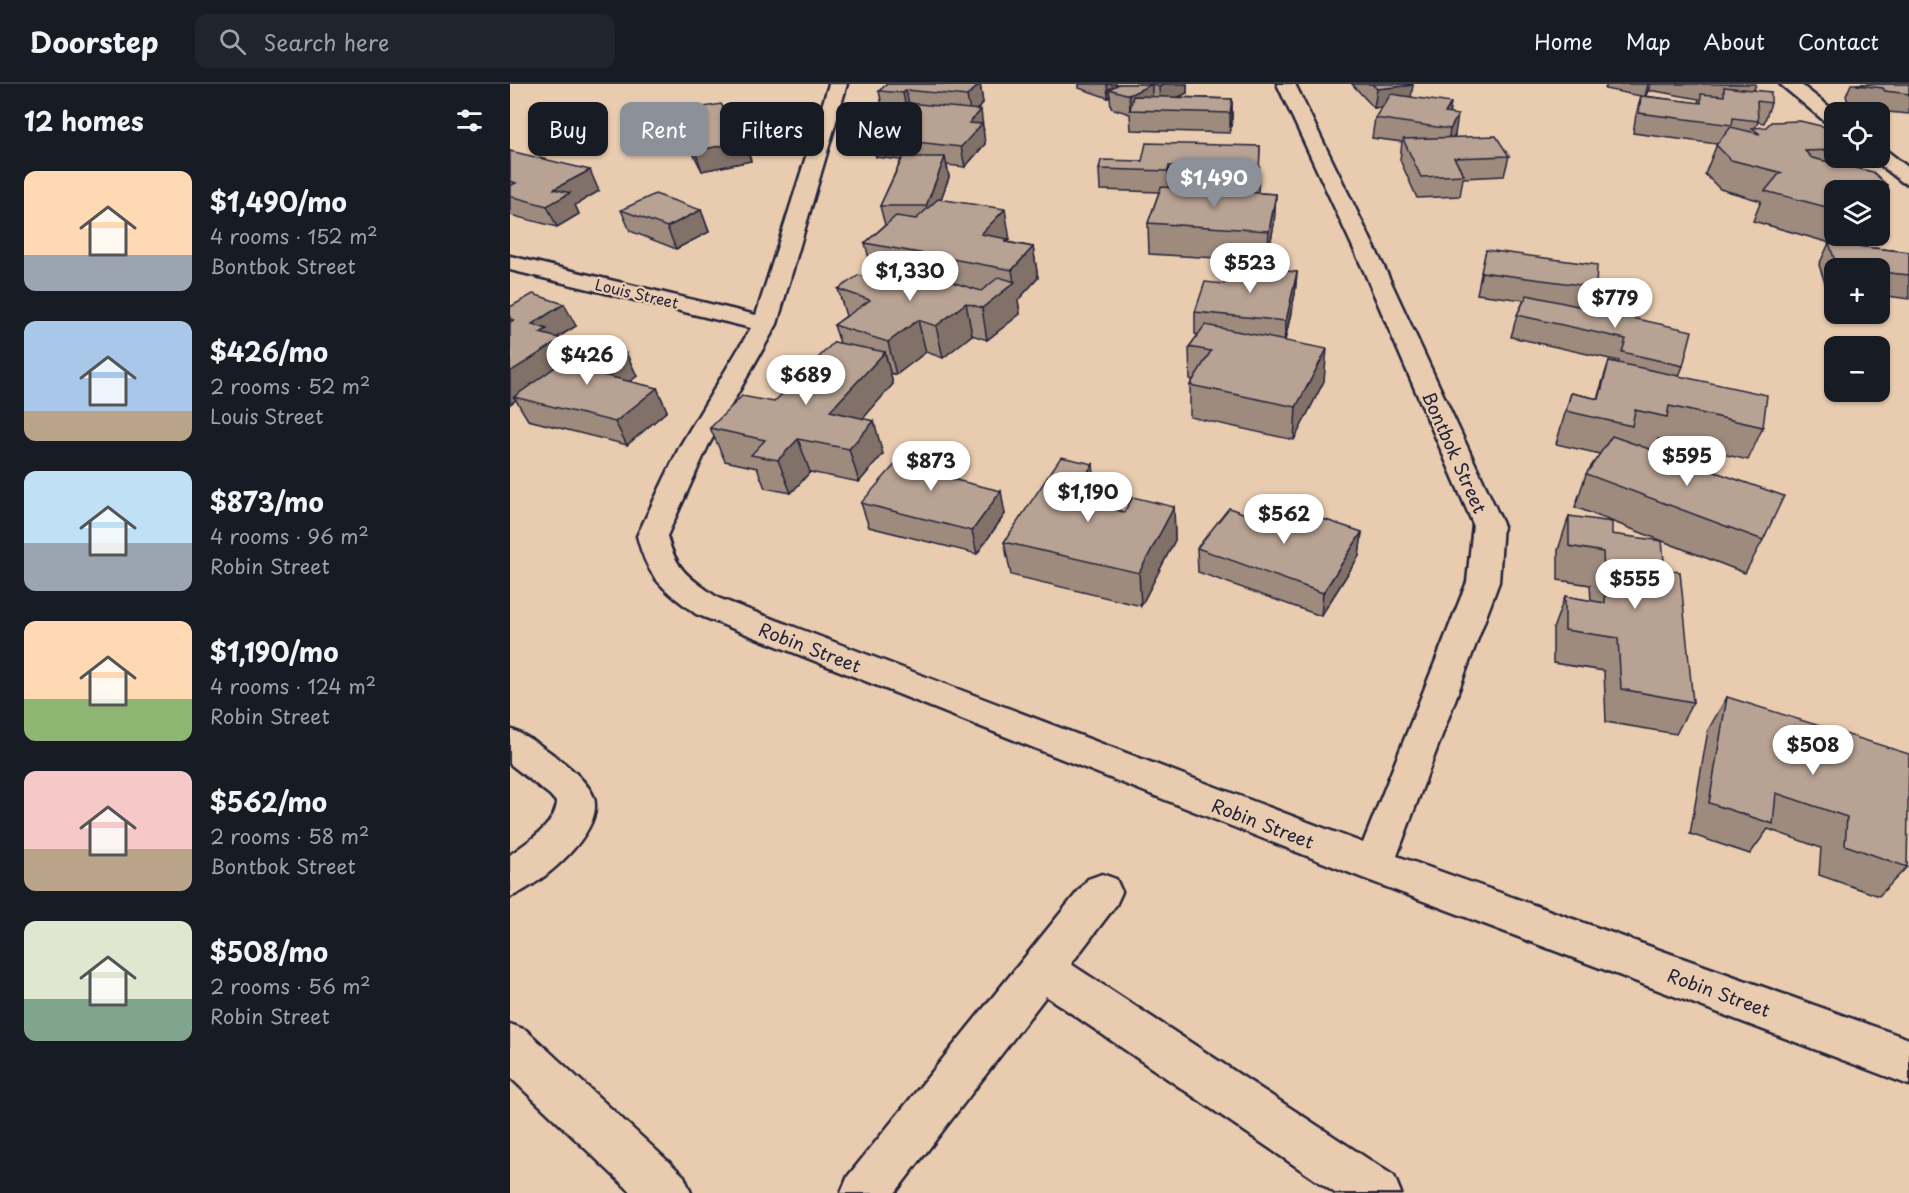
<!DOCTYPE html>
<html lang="en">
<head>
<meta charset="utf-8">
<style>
  body { margin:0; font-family:"Playpen Sans",sans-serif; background:#20242c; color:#f1f3f6; height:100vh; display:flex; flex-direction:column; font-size:22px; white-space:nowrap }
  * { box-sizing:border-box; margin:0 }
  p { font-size:20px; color:#9ea1a6 }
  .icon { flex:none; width:33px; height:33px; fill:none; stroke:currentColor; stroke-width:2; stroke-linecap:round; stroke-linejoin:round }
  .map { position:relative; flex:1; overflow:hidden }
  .drawer { display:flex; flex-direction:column; background:#171b24; width:510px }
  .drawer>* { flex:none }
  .guide { position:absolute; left:18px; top:18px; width:570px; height:54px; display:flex; gap:12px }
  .fabs { position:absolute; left:1314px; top:18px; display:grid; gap:12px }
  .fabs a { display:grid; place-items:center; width:66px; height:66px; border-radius:12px; background:#171b24; box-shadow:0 2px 4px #0004; font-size:30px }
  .price { position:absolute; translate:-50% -51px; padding:0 14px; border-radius:21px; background:#fff; color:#222; font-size:20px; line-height:39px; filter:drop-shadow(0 2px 3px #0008) }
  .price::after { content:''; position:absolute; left:50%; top:36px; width:18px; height:14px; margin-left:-9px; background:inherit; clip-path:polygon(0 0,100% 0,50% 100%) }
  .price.on { background:#8c9099; color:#fff }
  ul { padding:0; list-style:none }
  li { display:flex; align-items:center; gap:18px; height:150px; padding:0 24px }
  li span { display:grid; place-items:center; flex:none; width:168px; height:120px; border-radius:12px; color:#555 }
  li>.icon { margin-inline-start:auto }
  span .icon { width:72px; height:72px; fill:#fffc; stroke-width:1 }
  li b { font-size:26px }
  h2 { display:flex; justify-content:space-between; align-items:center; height:72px; padding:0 24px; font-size:26px }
  .chip { padding:0 21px; border-radius:12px; background:#171b24; box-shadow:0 2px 4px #0004; font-size:21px; line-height:54px }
  .chip.on { background:#8c9099; color:#fff }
  header { display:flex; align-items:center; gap:36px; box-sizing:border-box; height:84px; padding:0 30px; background:#171b24; border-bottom:2px solid #363941 }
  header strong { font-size:28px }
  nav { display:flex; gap:33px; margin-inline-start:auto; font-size:21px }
  .search { width:420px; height:54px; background:#20242c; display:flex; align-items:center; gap:15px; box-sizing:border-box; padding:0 21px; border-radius:12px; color:#9ea1a6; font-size:22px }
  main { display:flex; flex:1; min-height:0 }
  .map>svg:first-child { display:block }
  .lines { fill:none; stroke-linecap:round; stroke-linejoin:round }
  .street-casing { stroke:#22223b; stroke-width:5 }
  .street { fill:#e9ccb0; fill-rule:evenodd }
  .wall { fill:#9e8b7e; stroke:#22223b; stroke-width:1.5; fill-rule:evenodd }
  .shaded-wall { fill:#817167; stroke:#22223b; stroke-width:1.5 }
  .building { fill:#b8a293; stroke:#22223b; stroke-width:1.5 }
  .labels { text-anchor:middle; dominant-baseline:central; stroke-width:4.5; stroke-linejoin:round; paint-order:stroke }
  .far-street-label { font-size:15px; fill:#22223b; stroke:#e9ccb0 }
  .street-label { font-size:18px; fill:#22223b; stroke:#e9ccb0 }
</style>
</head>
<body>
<header>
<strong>Doorstep</strong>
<div class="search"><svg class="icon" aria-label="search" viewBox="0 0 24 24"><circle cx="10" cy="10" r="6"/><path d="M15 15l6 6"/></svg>Search here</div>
<nav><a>Home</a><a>Map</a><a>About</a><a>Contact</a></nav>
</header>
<main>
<section class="drawer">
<h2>12 homes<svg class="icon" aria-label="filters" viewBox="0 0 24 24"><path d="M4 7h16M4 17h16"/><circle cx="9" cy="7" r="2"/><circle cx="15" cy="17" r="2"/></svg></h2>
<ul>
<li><span style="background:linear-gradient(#ffd9b3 70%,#9aa5b1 0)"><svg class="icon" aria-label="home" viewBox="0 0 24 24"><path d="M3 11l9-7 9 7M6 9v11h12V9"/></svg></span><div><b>$1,490/mo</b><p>4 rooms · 152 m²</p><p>Bontbok Street</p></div></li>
<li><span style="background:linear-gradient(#a9c7e8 75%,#b9a48a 0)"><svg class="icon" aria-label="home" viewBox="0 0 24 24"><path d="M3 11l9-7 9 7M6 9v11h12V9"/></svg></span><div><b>$426/mo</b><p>2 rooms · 52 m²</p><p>Louis Street</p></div></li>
<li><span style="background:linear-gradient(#bfe0f5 60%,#9aa5b1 0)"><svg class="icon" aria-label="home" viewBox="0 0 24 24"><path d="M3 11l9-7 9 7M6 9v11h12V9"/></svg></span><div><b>$873/mo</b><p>4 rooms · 96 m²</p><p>Robin Street</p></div></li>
<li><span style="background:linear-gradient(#ffd9b3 65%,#8fb573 0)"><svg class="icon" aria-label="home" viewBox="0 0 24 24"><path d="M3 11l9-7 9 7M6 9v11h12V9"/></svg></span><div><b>$1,190/mo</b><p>4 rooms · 124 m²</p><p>Robin Street</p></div></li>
<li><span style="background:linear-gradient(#f6c9c9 65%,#b9a48a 0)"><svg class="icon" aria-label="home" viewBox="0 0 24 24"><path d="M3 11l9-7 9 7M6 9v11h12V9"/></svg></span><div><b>$562/mo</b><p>2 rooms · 58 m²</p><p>Bontbok Street</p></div></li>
<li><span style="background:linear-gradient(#dfe7d0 65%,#7fa58c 0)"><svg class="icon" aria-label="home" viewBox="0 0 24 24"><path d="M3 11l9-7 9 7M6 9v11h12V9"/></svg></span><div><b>$508/mo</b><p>2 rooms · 56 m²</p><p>Robin Street</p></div></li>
</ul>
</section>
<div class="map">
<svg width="1399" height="1109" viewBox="0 0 1399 1109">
  <rect width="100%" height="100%" fill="#e9ccb0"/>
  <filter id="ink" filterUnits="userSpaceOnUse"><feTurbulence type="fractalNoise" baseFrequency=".0167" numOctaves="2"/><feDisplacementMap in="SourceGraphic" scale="12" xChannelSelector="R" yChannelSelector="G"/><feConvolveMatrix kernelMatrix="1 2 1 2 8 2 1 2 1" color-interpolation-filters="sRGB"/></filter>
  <g filter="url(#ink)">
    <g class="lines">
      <defs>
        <g id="street">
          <path d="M 319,0 L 337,0 L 267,240 L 198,362 L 157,452 C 167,488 179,493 208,514 L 853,759 L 957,498 L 963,440 L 853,185 L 767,0 L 785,0 L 875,185 L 993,440 L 989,498 L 887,772 L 1399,955 L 1399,1001 L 850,793 L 186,530 C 152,504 138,495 127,452 L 170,362 L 241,244 L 0,186 L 0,172 L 246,231 Z"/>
          <polygon points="1270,0 1290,0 1326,28 1324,41 1318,40"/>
          <polygon points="1370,65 1377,67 1399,84 1399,100 1392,98 1363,75 1362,74 1370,74"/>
          <path d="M 0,645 C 22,653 77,691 84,714 C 94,749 29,802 0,813 L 0,771 C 18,757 44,743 47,719 L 40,711 L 0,680 Z"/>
          <polygon points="592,790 606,795 612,808 606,821 561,880 884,1092 891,1109 825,1109 536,912 385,1109 331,1109 338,1092 578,795"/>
          <polygon points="0,940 16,946 174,1092 181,1109 122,1109 0,993"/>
        </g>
      </defs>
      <use href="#street" class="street-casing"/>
      <use href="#street" class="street"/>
    </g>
    <g class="wall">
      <polygon points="377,0 470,0 473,19 467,26 474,46 473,47 475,60 455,83 437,81 439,93 431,115 500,156 498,158 523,163 528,194 508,216 510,230 477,256 462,251 433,274 416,268 386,291 380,289 383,300 353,334 373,370 349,398 300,388 281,409 255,404 247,384 215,377 200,344 264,318 330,259 324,241 336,232 328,205 368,197 374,192 363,190 355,159 375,141 370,122 391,76 366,73 361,53 388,28 373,26 369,7"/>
      <polygon points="569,0 677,0 677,9 668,13 722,15 722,35 720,49 621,46 620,30 601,24 600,13 598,14 569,4"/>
      <polygon points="842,0 902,0 901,13 939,29 945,51 943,54 999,72 994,92 953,94 950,112 907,114 890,76 892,58 862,54 865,34 872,23 864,24"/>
      <path d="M 1097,0 L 1246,0 L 1244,6 L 1261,19 L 1254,39 L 1248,38 L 1245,44 L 1320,56 L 1324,60 L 1324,74 L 1327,74 L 1325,79 L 1377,101 L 1370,117 L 1370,106 L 1324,106 L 1324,152 L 1341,152 L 1335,161 L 1399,168 L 1399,215 L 1370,211 L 1370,184 L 1324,184 L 1324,206 L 1317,205 L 1309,181 L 1319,159 L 1324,160 L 1243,137 L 1251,117 L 1210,105 L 1195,90 L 1207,60 L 1123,49 L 1126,31 L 1131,12 L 1095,5 ZM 1138,7 L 1145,7 L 1189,15 L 1188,19 L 1135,12 Z"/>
      <polygon points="1341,0 1399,0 1399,30 1366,27 1365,23 1339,21 1336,12"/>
      <polygon points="165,28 234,57 241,77 192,87 172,48"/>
      <path d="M 750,62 L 748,109 L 766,110 L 764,140 L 757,177 L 639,170 L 638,139 L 649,108 L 590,106 L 589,85 L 632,77 ZM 660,102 L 706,104 L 706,106 L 660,103 Z"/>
      <polygon points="0,67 89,107 65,121 69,130 47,143 0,131"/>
      <polygon points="111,126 191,126 199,148 166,165 120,147"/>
      <polygon points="976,166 1086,203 1079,224 1173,282 1169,292 1253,343 1238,376 1148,355 1144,366 1140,365 1253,456 1235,489 1065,423 1076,390 1090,370 1046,360 1061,309 1087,315 1099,277 1108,279 1109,277 1001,253 1007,231 1014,216 967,210"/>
      <polygon points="787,188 785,210 775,257 814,297 784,356 680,333 680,301 683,296 680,295 679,263 688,251 685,250 685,228 714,200"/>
      <polygon points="0,223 66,242 47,254 61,272 116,269 127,292 119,298 147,304 157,327 117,361 18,336 6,316 0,320"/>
      <polygon points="447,394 446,396 495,430 467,470 359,443 351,419"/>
      <polygon points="586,413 582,421 614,428 664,423 665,456 631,522 501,491 494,458"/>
      <polygon points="1059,432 1102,450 1155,486 1183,618 1166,650 1096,638 1094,587 1043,579 1043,545 1055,512 1081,517 1080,501 1048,496 1048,466"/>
      <polygon points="752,436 852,448 849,472 811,532 688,488 687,464"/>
      <polygon points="1217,613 1397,783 1369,812 1309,791 1311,764 1258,745 1240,770 1180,750 1198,646"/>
    </g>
    <g class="shaded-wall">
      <polygon points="470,0 473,19 461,32 457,12"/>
      <polygon points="597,0 606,0 607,7 599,5 600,13 598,14"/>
      <polygon points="642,0 642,20 620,26 619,11"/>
      <polygon points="655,0 677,0 677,9 650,22 649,3"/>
      <polygon points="1138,0 1141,0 1138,7 1135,13"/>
      <polygon points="903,1 900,20 864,24 867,5"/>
      <polygon points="396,6 400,26 397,29 393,9"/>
      <polygon points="722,15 722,35 720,49 720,29"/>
      <polygon points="941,19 938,39 935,29"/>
      <polygon points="471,26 475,60 455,83 451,63 459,39"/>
      <polygon points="948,31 945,51 937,65 940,45"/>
      <polygon points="234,57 241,77 192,87 185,67"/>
      <polygon points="435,73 439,93 421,143 416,122"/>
      <polygon points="659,82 660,102 659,108 658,87"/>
      <polygon points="80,86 89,107 65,121 69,130 47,143 37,122 44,105"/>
      <polygon points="766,110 764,140 757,177 759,147"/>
      <polygon points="495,125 500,156 498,157 503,185 523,163 528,194 508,216 510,230 477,256 472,224 504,199 502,186 471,150"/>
      <polygon points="191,126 199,148 166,165 157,143"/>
      <polygon points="787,188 785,210 774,259 776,237"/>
      <polygon points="456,219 462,251 433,274 426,242"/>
      <polygon points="54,220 66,242 43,256 52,255 64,278 4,313 6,316 0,320 0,288 22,240"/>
      <polygon points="408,236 416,268 386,291 378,258"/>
      <polygon points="817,265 814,297 784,356 786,323"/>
      <polygon points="375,268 383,300 331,360 320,327"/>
      <polygon points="116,269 127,292 100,313 88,290"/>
      <polygon points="147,304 157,327 117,361 105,338"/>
      <polygon points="364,337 373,370 349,398 339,365"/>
      <polygon points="288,355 300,388 281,409 268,376"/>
      <polygon points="442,371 447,394 431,415 425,391"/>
      <polygon points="583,380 586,413 564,449 560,416"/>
      <polygon points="491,407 495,430 467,470 462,447"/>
      <polygon points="664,423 665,456 631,522 629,489"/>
      <polygon points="852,448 849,472 811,532 813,509"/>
    </g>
    <g class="building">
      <polygon points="377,0 470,0 457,12 396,6 393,9 369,7"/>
      <polygon points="609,0 655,0 649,3 642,0 619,11 599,5"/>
      <polygon points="862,0 902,0 903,1 867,5"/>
      <polygon points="1347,0 1399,0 1399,10 1375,7 1373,4 1347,1"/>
      <polygon points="1214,3 1261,8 1261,19 1247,17 1248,37 1223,34 1222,41 1129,29 1131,12 1191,19 1191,10 1214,12"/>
      <polygon points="881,10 941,19 935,29 948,31 940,45 865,34"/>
      <polygon points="623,12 722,15 720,29 620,26"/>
      <polygon points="398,19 471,26 459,39 472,40 451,63 361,53"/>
      <polygon points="211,20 234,57 185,67 165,28"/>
      <polygon points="1290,37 1324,45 1318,54 1324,60 1324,66 1295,67 1302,74 1363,88 1377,101 1318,102 1321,105 1328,106 1324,106 1324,125 1255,107 1269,90 1273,89 1221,76 1206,61 1221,43 1250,50 1242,44 1256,43 1261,38"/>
      <polygon points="986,52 999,72 944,74 954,91 911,93 893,55"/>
      <polygon points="636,59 750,62 749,90 706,89 707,83 659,82 658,87 589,85 591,76 632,77"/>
      <polygon points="0,67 80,86 44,105 60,109 37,122 0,112 0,102 6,99 0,97"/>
      <polygon points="393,73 435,73 416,122 370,122"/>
      <polygon points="651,103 766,110 759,147 638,139"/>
      <polygon points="145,110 191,126 157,143 111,126"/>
      <polygon points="428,115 495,125 471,150 498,155 495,158 523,163 502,186 355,159 386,132 406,135"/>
      <polygon points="1319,159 1399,168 1399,191 1370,188 1370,184 1337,184 1327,183"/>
      <polygon points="976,166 1087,181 1086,203 971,188"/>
      <polygon points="389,182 471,207 489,193 505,198 472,224 456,219 426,242 408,236 378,258 324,241 360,216 328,205 349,191 368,197"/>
      <polygon points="720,182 787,188 776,237 685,228 695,198 714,200"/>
      <polygon points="23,210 54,220 22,240 37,245 30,249 52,255 0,288 0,238 4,236 0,235 0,223"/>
      <polygon points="1017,211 1182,247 1173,282 1112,268 1116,255 1007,231"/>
      <polygon points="695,241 817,265 786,323 680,301 701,267 679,263"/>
      <polygon points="324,258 375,268 320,327 364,337 339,365 288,355 268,376 241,371 255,356 200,344 232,312 264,318"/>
      <polygon points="77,260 116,269 88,290 147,304 105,338 4,313"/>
      <polygon points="1099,277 1257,311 1253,343 1159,322 1157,333 1125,326 1122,342 1056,327 1061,309 1089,315"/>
      <polygon points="1102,352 1274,412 1253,456 1076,390"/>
      <polygon points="402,361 442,371 425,391 491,407 462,447 351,419"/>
      <polygon points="551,373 583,380 560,416 614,428 623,413 664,423 629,489 494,458"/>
      <polygon points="765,419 852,448 813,509 687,464 719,424 752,436"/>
      <polygon points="1059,432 1102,438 1102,450 1152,457 1155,486 1170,488 1183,618 1111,605 1108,554 1055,546 1055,512 1095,519 1093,468 1059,462"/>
      <polygon points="1217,613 1399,670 1397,783 1335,761 1337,733 1266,709 1263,740 1199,719"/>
    </g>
  </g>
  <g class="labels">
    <g class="far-street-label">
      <text transform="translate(127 209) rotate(13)">Louis Street</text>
    </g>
    <g class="street-label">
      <text transform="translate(945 368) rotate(66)">Bontbok Street</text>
      <text transform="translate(300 563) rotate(21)">Robin Street</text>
      <text transform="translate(753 739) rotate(21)">Robin Street</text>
      <text transform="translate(1209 908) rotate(20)">Robin Street</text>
    </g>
  </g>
</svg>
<div class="fabs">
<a><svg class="icon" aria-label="locate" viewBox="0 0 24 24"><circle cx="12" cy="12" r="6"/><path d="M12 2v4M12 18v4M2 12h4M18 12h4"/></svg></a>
<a><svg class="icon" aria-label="layers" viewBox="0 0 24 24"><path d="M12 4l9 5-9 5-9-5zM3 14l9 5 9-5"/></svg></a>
<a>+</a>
<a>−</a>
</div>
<b class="price on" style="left:704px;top:125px">$1,490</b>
<b class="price" style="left:740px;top:210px">$523</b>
<b class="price" style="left:400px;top:218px">$1,330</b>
<b class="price" style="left:1105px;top:245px">$779</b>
<b class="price" style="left:77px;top:302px">$426</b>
<b class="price" style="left:296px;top:322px">$689</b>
<b class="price" style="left:1177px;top:403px">$595</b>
<b class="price" style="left:421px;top:408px">$873</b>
<b class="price" style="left:578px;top:439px">$1,190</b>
<b class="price" style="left:774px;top:461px">$562</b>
<b class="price" style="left:1125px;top:526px">$555</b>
<b class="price" style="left:1303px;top:692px">$508</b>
<div class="guide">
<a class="chip">Buy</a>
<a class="chip on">Rent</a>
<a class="chip">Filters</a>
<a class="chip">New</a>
</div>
</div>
</main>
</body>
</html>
